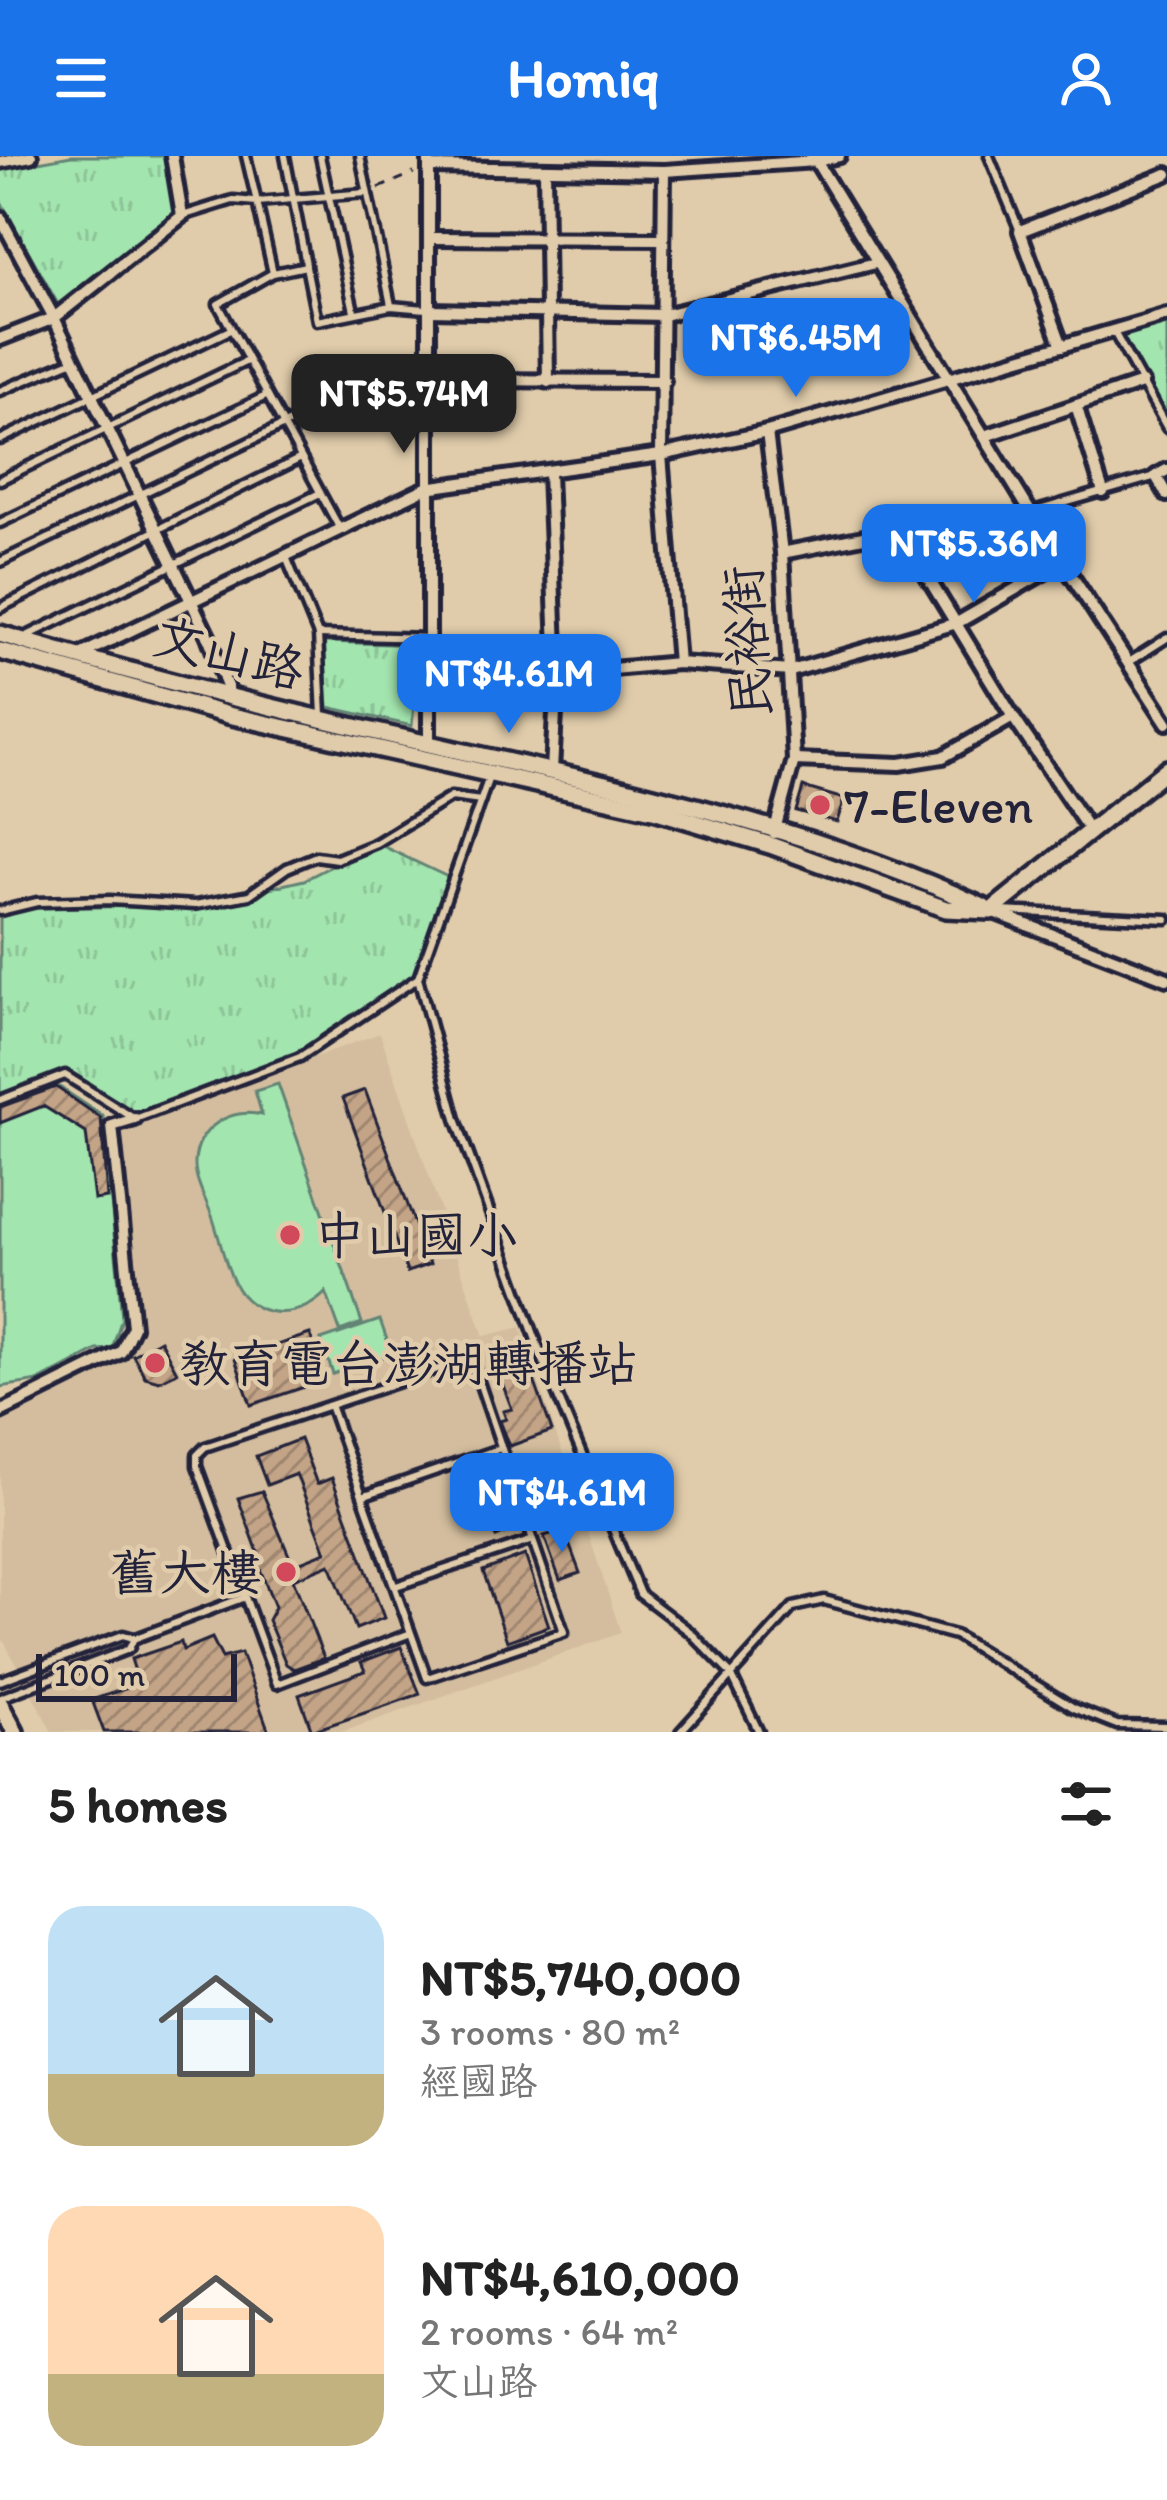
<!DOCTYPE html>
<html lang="en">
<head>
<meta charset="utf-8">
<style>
  body { margin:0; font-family:Itim,"LXGW WenKai TC",sans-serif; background:#f6f6f6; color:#222; height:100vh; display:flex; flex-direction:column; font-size:45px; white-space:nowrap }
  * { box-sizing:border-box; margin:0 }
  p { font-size:39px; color:#767676 }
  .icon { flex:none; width:66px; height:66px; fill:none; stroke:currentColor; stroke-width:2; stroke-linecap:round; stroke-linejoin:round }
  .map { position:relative; height:1576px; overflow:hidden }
  .drawer { display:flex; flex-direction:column; background:#fff; flex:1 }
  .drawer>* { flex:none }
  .scale { position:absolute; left:36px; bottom:30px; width:201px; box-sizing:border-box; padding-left:12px; border:6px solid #22223b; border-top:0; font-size:33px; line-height:42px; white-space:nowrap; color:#22223b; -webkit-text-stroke:9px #e0ccab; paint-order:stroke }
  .price { position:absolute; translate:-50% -102px; padding:0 27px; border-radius:24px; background:#1a73e8; color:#fff; font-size:39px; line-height:78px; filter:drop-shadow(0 3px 6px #0008) }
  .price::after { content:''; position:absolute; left:50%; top:72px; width:36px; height:27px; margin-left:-18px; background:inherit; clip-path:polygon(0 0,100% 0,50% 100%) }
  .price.current { background:#222; color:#fff }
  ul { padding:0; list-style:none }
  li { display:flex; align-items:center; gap:36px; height:300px; padding:0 48px }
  li span { display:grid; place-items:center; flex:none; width:336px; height:240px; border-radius:36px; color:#555 }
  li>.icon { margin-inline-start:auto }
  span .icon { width:144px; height:144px; fill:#fffc; stroke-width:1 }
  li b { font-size:51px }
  h2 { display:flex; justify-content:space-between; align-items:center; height:144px; padding:0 48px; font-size:51px }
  header { display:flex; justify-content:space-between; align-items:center; height:156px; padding:0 48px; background:#1a73e8; color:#fff; font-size:54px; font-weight:700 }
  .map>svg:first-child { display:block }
  .built { fill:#d3bd9e }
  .grass { fill:url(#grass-tufts); stroke:#628475; stroke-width:3 }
  .garden { fill:#a3e5af; stroke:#628475; stroke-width:3 }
  .building { fill:url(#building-hatch); stroke:#22223b; stroke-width:3 }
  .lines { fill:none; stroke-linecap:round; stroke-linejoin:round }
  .service-casing { stroke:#22223b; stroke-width:15 }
  .minor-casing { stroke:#22223b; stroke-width:20 }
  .secondary-casing { stroke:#22223b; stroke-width:24 }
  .path { stroke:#22223b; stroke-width:3; stroke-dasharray:9 9; stroke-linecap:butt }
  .service { stroke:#e0ccab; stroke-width:6 }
  .minor { stroke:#e0ccab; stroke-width:10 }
  .secondary { stroke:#e0ccab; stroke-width:15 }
  .poi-dot { fill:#d1495b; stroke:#e0ccab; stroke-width:4.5 }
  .labels { text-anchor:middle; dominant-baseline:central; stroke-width:9; stroke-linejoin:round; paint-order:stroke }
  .street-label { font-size:51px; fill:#22223b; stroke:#e0ccab }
  .poi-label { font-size:51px; fill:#22223b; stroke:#e0ccab; text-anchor:start }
</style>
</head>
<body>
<header><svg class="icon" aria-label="menu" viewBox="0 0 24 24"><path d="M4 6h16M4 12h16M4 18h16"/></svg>Homiq<svg class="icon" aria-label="person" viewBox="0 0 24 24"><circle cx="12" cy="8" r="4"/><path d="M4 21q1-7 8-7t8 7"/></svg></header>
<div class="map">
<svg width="1167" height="1576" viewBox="0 0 1167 1576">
  <defs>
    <pattern id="grass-tufts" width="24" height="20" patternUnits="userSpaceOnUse" patternTransform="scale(3)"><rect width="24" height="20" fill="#a3e5af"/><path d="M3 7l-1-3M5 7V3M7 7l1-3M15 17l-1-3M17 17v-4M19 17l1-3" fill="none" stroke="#8cc497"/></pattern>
    <pattern id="building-hatch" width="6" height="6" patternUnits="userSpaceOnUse" patternTransform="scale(3)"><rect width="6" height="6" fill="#c3a486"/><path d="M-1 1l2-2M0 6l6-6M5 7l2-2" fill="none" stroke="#9e856f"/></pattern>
  </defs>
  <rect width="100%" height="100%" fill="#e0ccab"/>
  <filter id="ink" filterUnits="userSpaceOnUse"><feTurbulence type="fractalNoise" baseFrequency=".00833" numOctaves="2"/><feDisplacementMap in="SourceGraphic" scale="24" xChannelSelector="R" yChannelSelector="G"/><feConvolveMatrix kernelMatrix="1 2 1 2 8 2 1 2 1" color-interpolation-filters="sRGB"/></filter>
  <g filter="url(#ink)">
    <polygon class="built" points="380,877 484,1180 521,1171 621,1477 342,1576 52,1576 0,1478 0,1265 130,1198 141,1179 120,980 128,970"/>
    <g class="grass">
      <polygon points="71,0 164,0 175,56 59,150 0,44 0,13"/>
      <polygon points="1167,163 1167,264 1119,179"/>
      <polygon points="324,486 420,489 412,570 328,551"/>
      <polygon points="376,687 454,724 418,822 300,901 135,963 66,919 0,940 0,753 196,749 304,724"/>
    </g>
    <g class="garden">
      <polygon points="55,928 103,960 122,1162 112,1193 97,1194 39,1225 0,1231 0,950"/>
      <path d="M 278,928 L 362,1167 L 340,1175 L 326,1136 C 302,1162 258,1166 237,1132 C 225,1112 220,1082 212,1060 C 206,1044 194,1023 195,1006 C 197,971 231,951 262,959 L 255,935 Z"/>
      <polygon points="380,1164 392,1198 333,1218 321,1184"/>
    </g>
    <g class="building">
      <polygon points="803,631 844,643 837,666 796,655"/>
      <polygon points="56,931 101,962 107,1042 94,1044 86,977 43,950 0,967 0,951"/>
      <polygon points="365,934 430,1108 407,1116 343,942"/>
      <polygon points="310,1178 325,1224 251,1249 235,1203"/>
      <polygon points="160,1184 177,1216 159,1225 145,1221 133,1199"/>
      <polygon points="528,1207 552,1275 510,1290 500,1265 506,1263 503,1255 512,1253 499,1219"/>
      <polygon points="300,1283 317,1328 332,1322 384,1462 356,1473 330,1408 293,1423 324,1502 294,1513 286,1508 268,1464 275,1451 254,1398 258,1396 238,1342 262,1335 293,1409 326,1396 296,1318 267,1329 256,1300"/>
      <polygon points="492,1309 513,1374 496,1381 474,1335 480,1333 475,1315"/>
      <polygon points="564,1374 580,1417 560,1424 544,1380"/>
      <polygon points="525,1399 549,1470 507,1485 483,1415"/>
      <polygon points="212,1482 222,1502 241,1497 269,1576 104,1576 92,1544 139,1528 131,1503 181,1486 183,1494"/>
      <polygon points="401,1491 420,1538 312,1575 299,1539 365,1515 361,1506"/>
    </g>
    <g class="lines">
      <defs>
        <g id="service">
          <polyline points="246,0 257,46 366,37"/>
          <polyline points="285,0 306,108"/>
          <polyline points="320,0 354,155"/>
          <polyline points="360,0 391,149"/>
          <polyline points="989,0 1020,75"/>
          <polyline points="182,60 233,44 257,46 273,117 306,110 317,165 391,150 426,153"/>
          <polyline points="273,117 218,148 340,373"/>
          <polyline points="1114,176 1167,272"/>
          <polyline points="0,235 74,204"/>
          <polyline points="0,284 230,174"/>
          <polyline points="0,324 247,205"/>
          <polyline points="1033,356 1156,320"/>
          <polyline points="0,367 266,240"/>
          <polyline points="286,401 318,479 322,559"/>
          <polyline points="0,406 427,200"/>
          <polyline points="0,452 299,303"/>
          <polyline points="318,479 429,482"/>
          <polyline points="25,481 318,338"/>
          <polyline points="1129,506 1167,482"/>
          <polyline points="0,755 37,746 110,744 195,749 249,739 287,712 316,700 337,703 376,687 451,641 481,645"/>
          <polyline points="1001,755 1167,763"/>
          <polyline points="418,822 456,963 546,1212 640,1438 690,1476 731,1518 759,1576"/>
          <polyline points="0,944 65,919 135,963 300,901 418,822 489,621"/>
          <polyline points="330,1249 427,1522 564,1476 471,1202 205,1291 197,1299 197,1310 277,1528 411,1477"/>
          <polyline points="365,1339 501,1292"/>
          <polyline points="396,1430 533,1384"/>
          <polyline points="136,1482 245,1441"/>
          <polyline points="0,1525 123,1479 134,1482 129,1493 0,1542"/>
          <polyline points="680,1576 793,1451 824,1444 955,1479 1074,1552 1117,1569 1167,1570"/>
        </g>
        <g id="minor">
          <polyline points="813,0 1031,357 1167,567"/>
          <polyline points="0,6 31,0"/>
          <polyline points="430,11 664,15 816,5 839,0"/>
          <polyline points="545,13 548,226"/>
          <polyline points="664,15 661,299 678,507"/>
          <polyline points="0,61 54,162 208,480 232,544"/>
          <polyline points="430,82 663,83"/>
          <polyline points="431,154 664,159 876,107"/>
          <polyline points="0,183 54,162 182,60 172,0"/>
          <polyline points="1062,190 1020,75 1167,18"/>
          <polyline points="430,224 664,225"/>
          <polyline points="1076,249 1103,336"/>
          <polyline points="767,276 782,397 794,604 774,677"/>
          <polyline points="985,280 1142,227"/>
          <polyline points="1167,314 1156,320 1167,339"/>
          <polyline points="549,317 557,518 552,615"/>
          <polyline points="782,397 899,374 1013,561 1090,675"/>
          <polyline points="78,500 426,332 661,299 767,276 1167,159"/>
          <polyline points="557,518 678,507 791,515 957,467 1064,405"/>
          <polyline points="429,590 429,0"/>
          <polyline points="794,604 900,608 943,601 1013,561"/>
          <polyline points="991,755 1167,823"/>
          <polyline points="0,1256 121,1196 133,1171 112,970 135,963"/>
        </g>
        <g id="secondary">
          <path d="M 0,478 C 149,523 299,559 451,593 C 631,633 814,673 983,751"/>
          <polyline points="0,495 228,559 657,655 770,689 946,753 991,755 1167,613"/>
          <polyline points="0,1548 15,1576"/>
        </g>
      </defs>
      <use href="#service" class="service-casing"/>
      <use href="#minor" class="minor-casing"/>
      <use href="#secondary" class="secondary-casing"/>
      <polyline class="path" points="379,32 414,17"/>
      <use href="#service" class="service"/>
      <use href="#minor" class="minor"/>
      <use href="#secondary" class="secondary"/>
    </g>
  </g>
  <g class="poi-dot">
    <circle cx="820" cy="649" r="12"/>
    <circle cx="290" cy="1079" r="12"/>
    <circle cx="155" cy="1207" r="12"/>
    <circle cx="286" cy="1416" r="12"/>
  </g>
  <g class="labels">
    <g class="street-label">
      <text transform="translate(747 486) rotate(-94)">民裕街</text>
      <text transform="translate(229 497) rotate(14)">文山路</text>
    </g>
    <g class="poi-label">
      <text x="844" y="649">7-Eleven</text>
      <text x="314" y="1079">中山國小</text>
      <text x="179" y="1207">教育電台澎湖轉播站</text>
      <text x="262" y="1416" text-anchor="end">舊大樓</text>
    </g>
  </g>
</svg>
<div class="scale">100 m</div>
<b class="price" style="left:796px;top:244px">NT$6.45M</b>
<b class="price current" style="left:404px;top:300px">NT$5.74M</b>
<b class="price" style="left:974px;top:450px">NT$5.36M</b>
<b class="price" style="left:509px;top:580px">NT$4.61M</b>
<b class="price" style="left:562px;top:1399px">NT$4.61M</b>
</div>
<section class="drawer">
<h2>5 homes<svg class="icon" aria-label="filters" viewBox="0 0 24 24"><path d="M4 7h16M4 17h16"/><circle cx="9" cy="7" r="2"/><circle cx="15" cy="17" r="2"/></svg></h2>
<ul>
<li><span style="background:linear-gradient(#bfe0f5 70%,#c2b280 0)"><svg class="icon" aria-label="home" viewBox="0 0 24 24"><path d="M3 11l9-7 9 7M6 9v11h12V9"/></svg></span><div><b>NT$5,740,000</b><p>3 rooms · 80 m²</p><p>經國路</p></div></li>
<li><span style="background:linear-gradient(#ffd9b3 70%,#c2b280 0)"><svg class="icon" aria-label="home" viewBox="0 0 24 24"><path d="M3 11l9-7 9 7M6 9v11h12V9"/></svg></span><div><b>NT$4,610,000</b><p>2 rooms · 64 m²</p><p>文山路</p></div></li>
</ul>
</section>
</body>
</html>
